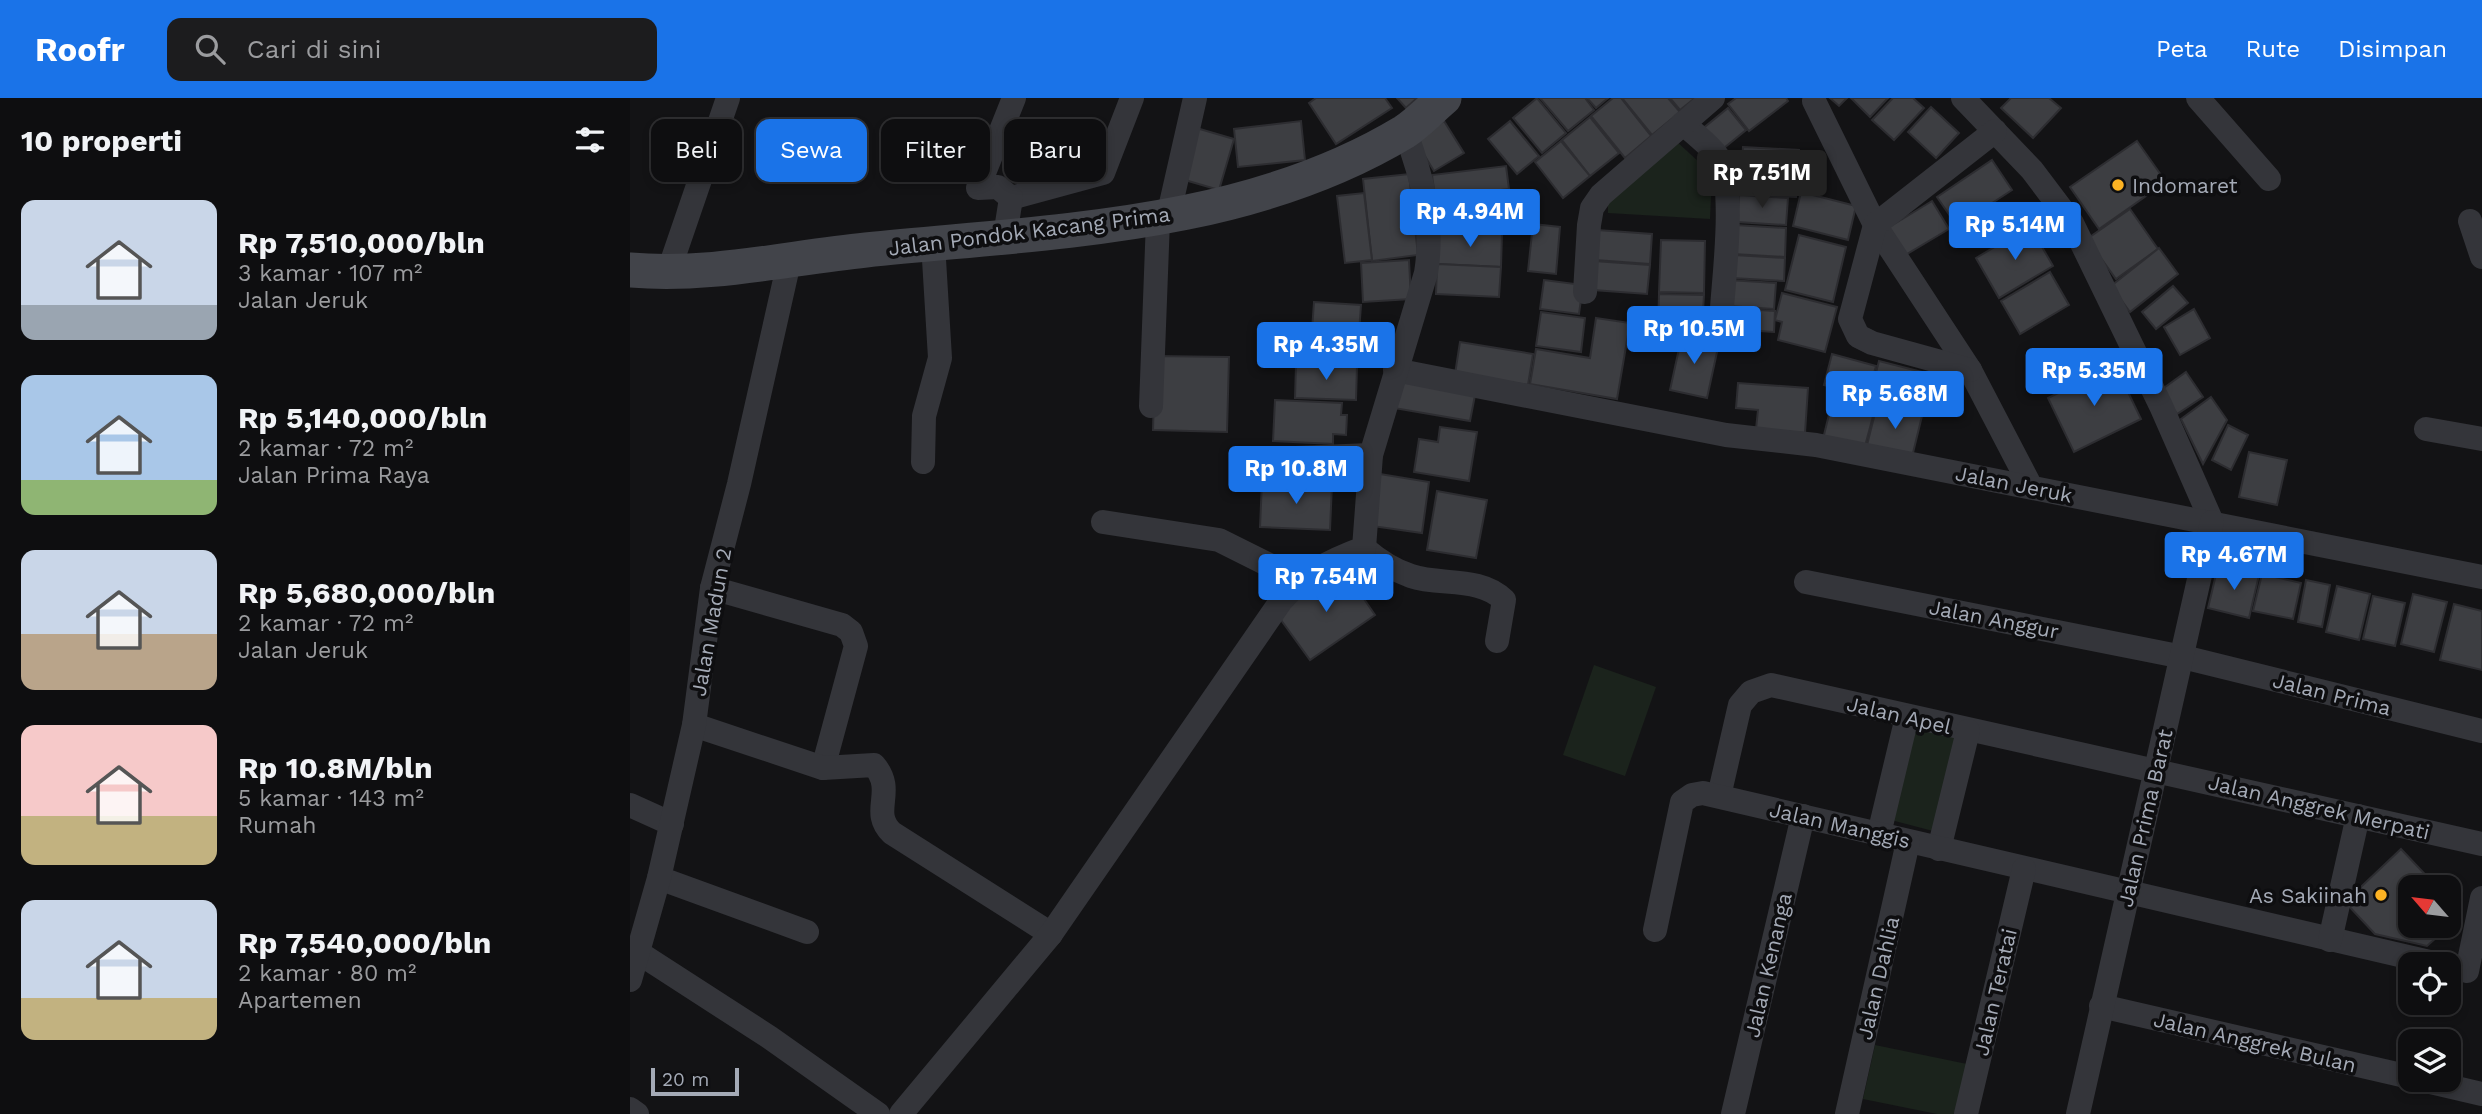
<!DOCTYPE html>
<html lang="id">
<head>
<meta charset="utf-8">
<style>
  body { margin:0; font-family:"Work Sans",sans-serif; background:#1c1c1e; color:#f1f3f6; height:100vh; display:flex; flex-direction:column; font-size:26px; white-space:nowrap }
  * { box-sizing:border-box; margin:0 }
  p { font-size:23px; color:#9b9c9f }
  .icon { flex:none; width:38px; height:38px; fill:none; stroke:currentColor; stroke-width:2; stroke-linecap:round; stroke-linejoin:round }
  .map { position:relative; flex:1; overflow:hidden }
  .details { display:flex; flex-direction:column; background:#0e0e10; width:630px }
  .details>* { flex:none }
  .banner { position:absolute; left:21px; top:21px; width:665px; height:63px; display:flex; gap:14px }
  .needle { width:46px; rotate:298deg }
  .controls { position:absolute; left:1768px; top:777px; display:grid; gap:14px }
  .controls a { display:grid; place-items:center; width:63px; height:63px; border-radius:14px; background:#0e0e10; box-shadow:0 4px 10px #0003,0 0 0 2px #2e2e30; font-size:35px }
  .scale { position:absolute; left:21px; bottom:18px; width:88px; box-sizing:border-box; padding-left:7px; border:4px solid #a4aab6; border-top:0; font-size:19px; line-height:24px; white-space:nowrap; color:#a4aab6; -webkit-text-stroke:5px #0e0e10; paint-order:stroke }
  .price { position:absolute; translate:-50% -60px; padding:0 16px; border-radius:7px; background:#1a73e8; color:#fff; font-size:23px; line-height:46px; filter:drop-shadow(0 2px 4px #0008) }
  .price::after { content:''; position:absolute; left:50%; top:42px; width:21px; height:16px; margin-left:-10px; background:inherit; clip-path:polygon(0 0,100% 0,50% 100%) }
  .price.active { background:#222; color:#fff }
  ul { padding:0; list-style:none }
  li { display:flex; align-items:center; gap:21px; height:175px; padding:0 21px }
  li span { display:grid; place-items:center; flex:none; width:196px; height:140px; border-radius:14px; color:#555 }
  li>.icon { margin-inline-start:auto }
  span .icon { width:84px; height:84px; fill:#fffc; stroke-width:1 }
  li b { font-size:30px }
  h2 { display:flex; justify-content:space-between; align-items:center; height:84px; padding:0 21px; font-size:30px }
  .pill { padding:0 24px; border-radius:14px; background:#0e0e10; box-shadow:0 4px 10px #0003,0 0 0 2px #2e2e30; font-size:24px; line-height:63px }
  .pill.active { background:#1a73e8; color:#fff }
  header { display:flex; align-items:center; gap:42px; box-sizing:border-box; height:98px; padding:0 35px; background:#1a73e8; color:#fff }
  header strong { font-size:33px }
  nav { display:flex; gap:38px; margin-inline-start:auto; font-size:24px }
  .search { width:490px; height:63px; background:#1c1c1e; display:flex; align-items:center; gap:18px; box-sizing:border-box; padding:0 24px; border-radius:14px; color:#9b9c9f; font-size:26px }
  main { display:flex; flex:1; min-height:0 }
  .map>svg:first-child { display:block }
  .green { fill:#1b231c }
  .building { fill:#3d3e42; stroke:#2d2d31; stroke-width:2 }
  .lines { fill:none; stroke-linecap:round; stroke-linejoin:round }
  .street { stroke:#34353a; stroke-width:24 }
  .secondary { stroke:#42444a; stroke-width:35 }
  .poi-dot { fill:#fdb323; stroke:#0e0e10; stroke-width:2.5 }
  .labels { text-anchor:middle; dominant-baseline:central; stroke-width:7; stroke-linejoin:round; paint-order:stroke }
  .poi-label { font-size:21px; fill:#a4aab6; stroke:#0e0e10; text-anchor:start }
  .street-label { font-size:21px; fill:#a4aab6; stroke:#0e0e10 }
</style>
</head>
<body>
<header>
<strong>Roofr</strong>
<div class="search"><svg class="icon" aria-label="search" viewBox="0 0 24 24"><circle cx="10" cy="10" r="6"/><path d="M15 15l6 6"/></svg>Cari di sini</div>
<nav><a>Peta</a><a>Rute</a><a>Disimpan</a></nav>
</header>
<main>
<section class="details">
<h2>10 properti<svg class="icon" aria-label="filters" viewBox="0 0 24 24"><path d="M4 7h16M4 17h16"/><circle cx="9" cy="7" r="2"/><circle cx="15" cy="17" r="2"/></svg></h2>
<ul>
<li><span style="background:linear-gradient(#c9d6e8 75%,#9aa5b1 0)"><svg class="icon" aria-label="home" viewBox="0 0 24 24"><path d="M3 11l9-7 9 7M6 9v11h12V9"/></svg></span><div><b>Rp 7,510,000/bln</b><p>3 kamar · 107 m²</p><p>Jalan Jeruk</p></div></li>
<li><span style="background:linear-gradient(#a9c7e8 75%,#8fb573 0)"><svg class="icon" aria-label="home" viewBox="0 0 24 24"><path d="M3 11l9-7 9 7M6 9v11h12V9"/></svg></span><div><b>Rp 5,140,000/bln</b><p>2 kamar · 72 m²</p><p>Jalan Prima Raya</p></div></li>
<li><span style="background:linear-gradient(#c9d6e8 60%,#b9a48a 0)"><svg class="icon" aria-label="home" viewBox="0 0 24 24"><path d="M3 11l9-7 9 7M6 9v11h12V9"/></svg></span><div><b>Rp 5,680,000/bln</b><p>2 kamar · 72 m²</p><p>Jalan Jeruk</p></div></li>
<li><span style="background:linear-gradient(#f6c9c9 65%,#c2b280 0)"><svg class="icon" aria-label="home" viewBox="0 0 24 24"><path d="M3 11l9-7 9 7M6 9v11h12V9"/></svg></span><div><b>Rp 10.8M/bln</b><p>5 kamar · 143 m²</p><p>Rumah</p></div></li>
<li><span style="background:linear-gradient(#c9d6e8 70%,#c2b280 0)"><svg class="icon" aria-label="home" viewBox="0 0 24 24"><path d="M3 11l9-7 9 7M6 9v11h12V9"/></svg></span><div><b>Rp 7,540,000/bln</b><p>2 kamar · 80 m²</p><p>Apartemen</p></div></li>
</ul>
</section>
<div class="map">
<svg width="1852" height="1016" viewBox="0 0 1852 1016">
  <rect width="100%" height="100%" fill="#131315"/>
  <g class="green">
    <polygon points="1046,43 1082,76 1080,121 978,115 978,95"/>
    <polygon points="964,567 1026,589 995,678 933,657"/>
    <polygon points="1284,628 1326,639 1303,733 1261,722"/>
    <polygon points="1245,947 1337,966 1327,1016 1307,1016 1233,1001"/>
  </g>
  <g class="building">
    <polygon points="686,0 755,0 762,10 706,46 679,5"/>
    <polygon points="767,0 787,0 776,10"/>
    <polygon points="907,0 936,35 912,55 883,20"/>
    <polygon points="910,0 955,0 964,12 938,33"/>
    <polygon points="957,0 978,0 966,10"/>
    <polygon points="983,0 991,0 1021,38 995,60 961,18"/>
    <polygon points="992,0 1038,0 1050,14 1022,37"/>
    <polygon points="1040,0 1065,0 1050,12"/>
    <polygon points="1106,0 1156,0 1158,3 1119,33 1098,6"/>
    <polygon points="1200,0 1217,0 1209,8"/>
    <polygon points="1221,0 1258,0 1240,19"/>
    <polygon points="1263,0 1283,0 1294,10 1264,42 1242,22"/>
    <polygon points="1381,0 1419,0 1431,10 1403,40 1371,10"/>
    <polygon points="1301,9 1329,35 1306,60 1278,34"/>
    <polygon points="1098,10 1116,32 1089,54 1071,32"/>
    <polygon points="960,19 989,55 960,78 932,42"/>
    <polygon points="671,23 675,62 608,69 604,31"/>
    <polygon points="814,23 834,55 804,73 785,42"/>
    <polygon points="880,23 909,58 887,76 858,41"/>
    <polygon points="563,29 604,41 589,92 548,80"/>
    <polygon points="931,43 960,78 933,100 905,64"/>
    <polygon points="1507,43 1536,84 1469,131 1440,89"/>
    <polygon points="1113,49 1169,52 1166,99 1110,96"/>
    <polygon points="1362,62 1382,92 1327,128 1307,99"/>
    <polygon points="876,68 879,91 805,100 802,77"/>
    <polygon points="779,76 788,157 742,163 733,81"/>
    <polygon points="1171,94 1226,108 1218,142 1163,128"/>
    <polygon points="734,95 742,162 715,165 707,98"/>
    <polygon points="1109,97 1158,100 1156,127 1107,124"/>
    <polygon points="827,101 874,103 872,135 825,133"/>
    <polygon points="1302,103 1319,131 1272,159 1256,131"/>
    <polygon points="1500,111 1528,151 1486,181 1457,141"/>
    <polygon points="903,126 930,129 926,176 898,173"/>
    <polygon points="1105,127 1156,130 1155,159 1103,156"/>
    <polygon points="1400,128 1423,168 1369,200 1346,160"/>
    <polygon points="809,132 872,135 871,169 807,166"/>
    <polygon points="967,132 1022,136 1020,166 965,162"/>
    <polygon points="1169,137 1216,149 1203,204 1155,192"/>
    <polygon points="1031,142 1075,143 1074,195 1029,194"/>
    <polygon points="1529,150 1548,176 1500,214 1481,188"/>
    <polygon points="1104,157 1155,160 1154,183 1102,180"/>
    <polygon points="779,162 781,201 733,204 731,165"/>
    <polygon points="964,163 1020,167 1017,196 963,192"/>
    <polygon points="807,166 871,169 869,199 806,196"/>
    <polygon points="1420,174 1439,207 1390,236 1371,203"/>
    <polygon points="914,182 953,187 949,216 910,211"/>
    <polygon points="1099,182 1146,185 1144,211 1097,208"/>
    <polygon points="1543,188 1558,205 1526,231 1512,214"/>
    <polygon points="1152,195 1207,209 1195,254 1148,242 1152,224 1145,222"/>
    <polygon points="1029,196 1074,197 1072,230 1028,229"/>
    <polygon points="684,204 731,207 727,263 680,260"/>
    <polygon points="1098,210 1145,213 1144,234 1097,231"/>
    <polygon points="1564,211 1580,240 1550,257 1534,229"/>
    <polygon points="911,214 955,220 951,254 906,248"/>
    <polygon points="966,220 1000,225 987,301 900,286 906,251 960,260"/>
    <polygon points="1052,237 1089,245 1077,300 1040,292"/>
    <polygon points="830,244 903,256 898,287 825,276"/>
    <polygon points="1202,256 1246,268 1238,298 1194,287"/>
    <polygon points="525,258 599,259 597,334 523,332"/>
    <polygon points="1249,263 1292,274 1283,309 1240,298"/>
    <polygon points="666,267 727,268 726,302 665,300"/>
    <polygon points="1485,267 1511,321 1444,354 1418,300"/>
    <polygon points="1556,274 1573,299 1547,316 1531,292"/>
    <polygon points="770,280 846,292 840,323 764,310"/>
    <polygon points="1108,285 1178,290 1175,335 1126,331 1128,312 1106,310"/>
    <polygon points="1204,296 1246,307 1234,352 1193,341"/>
    <polygon points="1581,299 1597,322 1573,366 1551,321"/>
    <polygon points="645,302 712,305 711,317 717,317 716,337 703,336 703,346 643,343"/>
    <polygon points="1247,307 1292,318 1282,359 1237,347"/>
    <polygon points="1598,327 1618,337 1601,372 1582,362"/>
    <polygon points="810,329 847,334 839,383 784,374 789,341 808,344"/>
    <polygon points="1619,354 1657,362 1647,407 1609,399"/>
    <polygon points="750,376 799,384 792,435 742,428"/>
    <polygon points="632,383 702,386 700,432 630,429"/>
    <polygon points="807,393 857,402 846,460 797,452"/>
    <polygon points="1588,468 1629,477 1619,520 1578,510"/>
    <polygon points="712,469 745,517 680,562 646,515"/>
    <polygon points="1632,476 1671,485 1663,521 1623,513"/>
    <polygon points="1676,482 1700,487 1692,529 1668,524"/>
    <polygon points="1707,488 1740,496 1729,542 1696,534"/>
    <polygon points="1783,496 1817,504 1804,554 1771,546"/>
    <polygon points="1743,498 1775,505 1765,548 1733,541"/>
    <polygon points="1824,506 1852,513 1852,572 1810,562"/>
    <polygon points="1771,751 1807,789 1780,789 1780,828 1806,828 1800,833 1806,840 1797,848 1745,836 1715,804"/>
    <polygon points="1818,802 1825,809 1818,816"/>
  </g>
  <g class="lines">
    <g class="street">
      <polyline points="1333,0 1402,72 1442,125 1531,308 1582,424"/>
      <polyline points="1568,0 1639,81"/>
      <polyline points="1184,3 1245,127 1340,272 1401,389"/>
      <path d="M 1053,25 C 1064,36 1080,47 1088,59 C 1106,85 1094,178 1092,210"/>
      <polyline points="381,100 473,75 502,0"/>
      <polyline points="538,119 565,0"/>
      <polyline points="1840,123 1852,159"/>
      <polyline points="375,138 381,100 368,89 348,90 384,0"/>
      <polyline points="38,175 98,0"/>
      <polyline points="955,194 959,127 962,110 971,97 1083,0"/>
      <polyline points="765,272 1096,337 1186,347 1852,479"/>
      <polyline points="1340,272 1242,245 1228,238 1220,221 1245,127 1365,33"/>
      <polyline points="521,308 528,122"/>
      <polyline points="1796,331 1852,341"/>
      <polyline points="638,361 741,357"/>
      <polyline points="293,364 294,318 310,260 303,145"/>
      <polyline points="473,424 589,442 669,482"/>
      <path d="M 734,450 C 748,462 763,472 781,478 C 810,488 850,478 874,502 L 867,543"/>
      <polyline points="1176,484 1553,559 1852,633"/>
      <polyline points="82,490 212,527 221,534 226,548 193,670"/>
      <path d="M 64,627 L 193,670 L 244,667 C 267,694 239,713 262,735 L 421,836"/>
      <polyline points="1089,698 1110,607 1121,594 1141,587 1852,746"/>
      <polyline points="0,707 42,726"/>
      <polyline points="1249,736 1277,619"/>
      <polyline points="1309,751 1338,633"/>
      <polyline points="29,780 177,834"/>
      <polyline points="1025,832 1052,704 1062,697 1073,695 1808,866"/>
      <polyline points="1700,842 1728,718"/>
      <polyline points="9,855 139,939 248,1016"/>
      <polyline points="1837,873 1852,800"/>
      <polyline points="0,882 29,780 64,627 82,490 109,386 159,164"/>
      <polyline points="1471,908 1780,979"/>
      <polyline points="1792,982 1852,996"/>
      <polyline points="0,1011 7,1016"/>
      <path d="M 271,1016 L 421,836 L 651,503 C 675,475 699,463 734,450 L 741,357 L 796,175 C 804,125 793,81 775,33"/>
      <polyline points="1103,1016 1173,718"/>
      <polyline points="1217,1016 1278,744"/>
      <polyline points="1336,1016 1394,771"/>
      <polyline points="1448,1016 1582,424"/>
    </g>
    <path class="secondary" d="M 0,172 C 80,179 157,160 236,152 C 418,133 613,131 774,34 C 788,25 801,11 814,0"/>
  </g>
  <g class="poi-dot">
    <circle cx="1488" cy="87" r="7"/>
    <circle cx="1751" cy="797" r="7"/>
  </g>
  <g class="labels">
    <g class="poi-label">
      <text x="1502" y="87">Indomaret</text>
      <text x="1737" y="797" text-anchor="end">As Sakiinah</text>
    </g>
    <g class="street-label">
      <text transform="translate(399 133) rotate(-7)">Jalan Pondok Kacang Prima</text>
      <text transform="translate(1384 386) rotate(11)">Jalan Jeruk</text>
      <text transform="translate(1364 521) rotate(11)">Jalan Anggur</text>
      <text transform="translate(81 524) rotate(-80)">Jalan Madun 2</text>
      <text transform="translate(1702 596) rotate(14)">Jalan Prima</text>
      <text transform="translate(1269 617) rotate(13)">Jalan Apel</text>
      <text transform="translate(1689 709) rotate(13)">Jalan Anggrek Merpati</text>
      <text transform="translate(1515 720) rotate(-77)">Jalan Prima Barat</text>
      <text transform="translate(1210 727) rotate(13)">Jalan Manggis</text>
      <text transform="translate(1138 867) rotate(-77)">Jalan Kenanga</text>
      <text transform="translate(1248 880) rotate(-77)">Jalan Dahlia</text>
      <text transform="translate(1365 894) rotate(-77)">Jalan Teratai</text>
      <text transform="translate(1625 944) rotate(13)">Jalan Anggrek Bulan</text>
    </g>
  </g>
</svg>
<div class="controls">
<a><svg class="needle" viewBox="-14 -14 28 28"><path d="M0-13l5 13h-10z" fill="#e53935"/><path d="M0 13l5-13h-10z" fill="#9b9c9f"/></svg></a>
<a><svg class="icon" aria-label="locate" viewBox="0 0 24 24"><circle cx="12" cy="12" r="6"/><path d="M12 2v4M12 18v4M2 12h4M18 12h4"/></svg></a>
<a><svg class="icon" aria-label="layers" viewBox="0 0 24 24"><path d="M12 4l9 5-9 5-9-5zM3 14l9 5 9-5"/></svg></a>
</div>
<div class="scale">20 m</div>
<b class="price active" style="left:1132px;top:112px">Rp 7.51M</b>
<b class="price" style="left:840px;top:151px">Rp 4.94M</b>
<b class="price" style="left:1385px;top:164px">Rp 5.14M</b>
<b class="price" style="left:1064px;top:268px">Rp 10.5M</b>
<b class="price" style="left:696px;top:284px">Rp 4.35M</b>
<b class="price" style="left:1464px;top:310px">Rp 5.35M</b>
<b class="price" style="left:1265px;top:333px">Rp 5.68M</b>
<b class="price" style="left:666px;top:408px">Rp 10.8M</b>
<b class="price" style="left:1604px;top:494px">Rp 4.67M</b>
<b class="price" style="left:696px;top:516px">Rp 7.54M</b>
<div class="banner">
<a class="pill">Beli</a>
<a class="pill active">Sewa</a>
<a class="pill">Filter</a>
<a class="pill">Baru</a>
</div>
</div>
</main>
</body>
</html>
